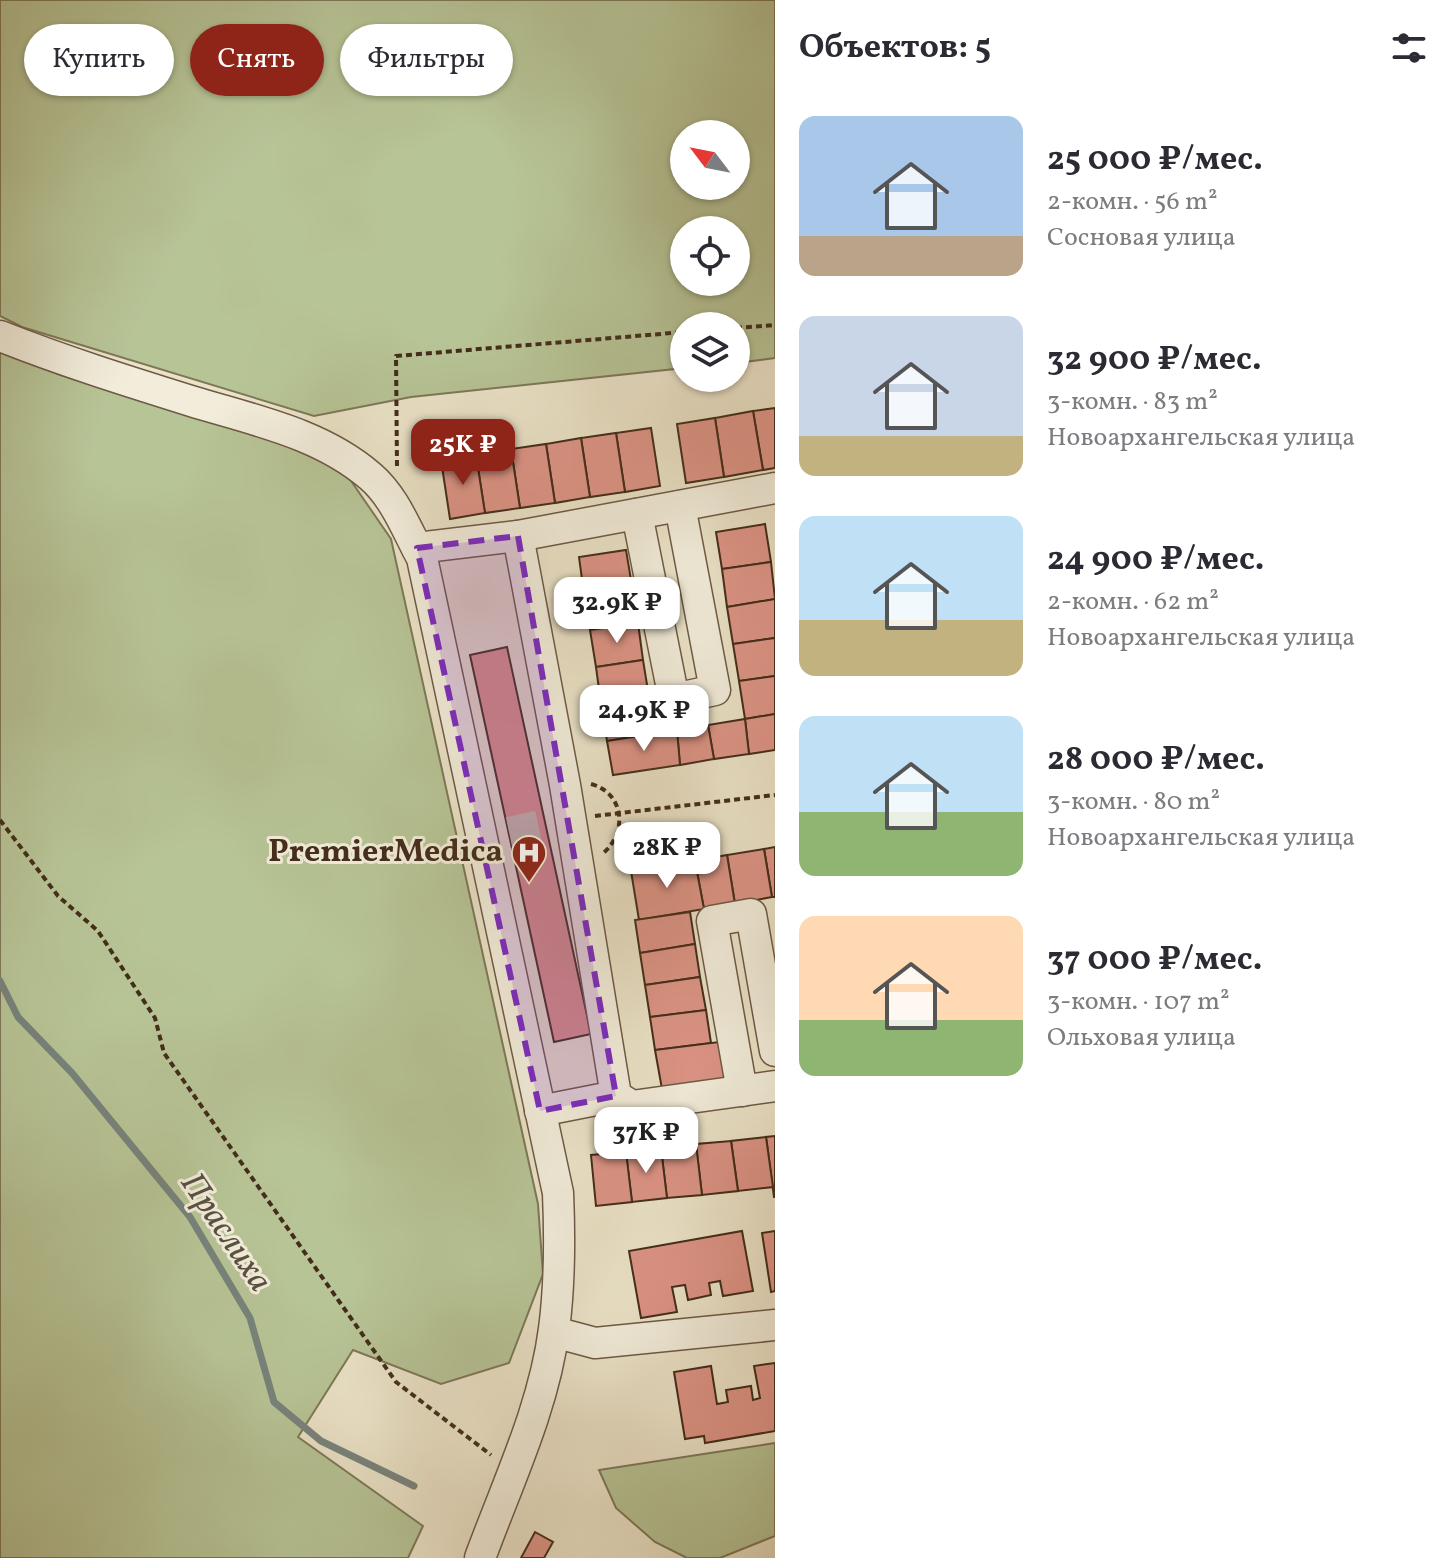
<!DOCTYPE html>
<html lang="ru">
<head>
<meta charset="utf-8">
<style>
  body { margin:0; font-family:Vollkorn,serif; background:#f2f2f3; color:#2b2b33; height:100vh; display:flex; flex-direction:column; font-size:30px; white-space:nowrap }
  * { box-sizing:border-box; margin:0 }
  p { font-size:26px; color:#7c7c81 }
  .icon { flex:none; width:44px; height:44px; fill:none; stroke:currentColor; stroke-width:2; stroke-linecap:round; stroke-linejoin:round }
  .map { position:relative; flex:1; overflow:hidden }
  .details { display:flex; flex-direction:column; background:#fff; width:680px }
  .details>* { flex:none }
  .hud { position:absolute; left:24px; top:24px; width:630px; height:72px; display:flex; gap:16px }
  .needle { width:52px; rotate:302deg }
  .controls { position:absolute; left:670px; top:120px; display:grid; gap:16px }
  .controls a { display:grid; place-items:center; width:80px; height:80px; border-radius:50%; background:#fff; box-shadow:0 2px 6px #0004; font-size:40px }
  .price { position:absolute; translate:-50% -68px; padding:0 18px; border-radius:16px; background:#fff; color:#222; font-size:26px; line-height:52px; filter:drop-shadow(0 2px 4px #0008) }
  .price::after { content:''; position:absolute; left:50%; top:48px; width:24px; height:18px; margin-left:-12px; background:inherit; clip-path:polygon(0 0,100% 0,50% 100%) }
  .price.selected { background:#8f2418; color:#fff }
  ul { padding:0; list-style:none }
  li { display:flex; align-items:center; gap:24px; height:200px; padding:0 24px }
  li span { display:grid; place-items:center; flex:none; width:224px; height:160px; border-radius:16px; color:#555 }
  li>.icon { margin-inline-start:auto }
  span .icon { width:96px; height:96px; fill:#fffc; stroke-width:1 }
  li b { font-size:34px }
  h2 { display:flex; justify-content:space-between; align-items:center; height:96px; padding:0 24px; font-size:34px }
  .tag { padding:0 28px; border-radius:36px; background:#fff; box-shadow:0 2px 6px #0004; font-size:28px; line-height:72px }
  .tag.selected { background:#8f2418; color:#fff }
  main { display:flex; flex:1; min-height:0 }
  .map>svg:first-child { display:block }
  .green { fill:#b7c496; stroke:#7d7858; stroke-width:2; fill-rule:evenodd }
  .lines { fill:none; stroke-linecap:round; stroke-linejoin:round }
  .stream { stroke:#77837c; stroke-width:7 }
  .building { fill:#dd9486; stroke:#432d1a; stroke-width:2 }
  .minor-tunnel { stroke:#c9bfa5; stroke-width:30; stroke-dasharray:30 15; stroke-linecap:butt }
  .minor-casing { stroke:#6d5a46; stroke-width:33 }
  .path { stroke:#432d1a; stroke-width:4; stroke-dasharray:6 4; stroke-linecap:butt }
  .minor { stroke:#f2eddb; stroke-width:30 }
  .marked { fill:#7b2cbf; fill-opacity:0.2; stroke:#7b2cbf; stroke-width:6; stroke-dasharray:16 10; stroke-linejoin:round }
  .labels { text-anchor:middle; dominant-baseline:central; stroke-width:6; stroke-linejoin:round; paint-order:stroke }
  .poi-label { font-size:32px; font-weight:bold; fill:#432d1a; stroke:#f2eddb; text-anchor:end }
  .water-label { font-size:34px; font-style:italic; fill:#595143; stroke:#f2eddb }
</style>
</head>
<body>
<main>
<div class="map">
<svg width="775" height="1558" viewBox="0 0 775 1558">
  <rect width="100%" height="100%" fill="#ebe3c8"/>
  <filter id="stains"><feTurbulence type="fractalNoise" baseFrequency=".0025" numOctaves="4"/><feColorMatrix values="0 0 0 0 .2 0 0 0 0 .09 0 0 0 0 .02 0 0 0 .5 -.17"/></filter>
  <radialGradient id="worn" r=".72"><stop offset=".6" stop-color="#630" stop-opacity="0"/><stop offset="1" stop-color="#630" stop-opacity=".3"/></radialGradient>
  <g class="green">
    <path d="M 0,0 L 775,0 L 775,358 L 736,363 L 736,326 L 684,326 L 684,368 L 411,397 L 314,416 L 22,327 L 0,316 ZM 684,134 L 736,134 L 736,186 L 684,186 ZM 684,230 L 736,230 L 736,282 L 684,282 Z"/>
    <polygon points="0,351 61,375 315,454 347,475 391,539 538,1204 543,1274 509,1363 441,1384 353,1350 298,1437 423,1526 408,1558 0,1558"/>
    <polygon points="775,1443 775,1536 720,1558 687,1558 655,1542 616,1508 599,1470"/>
  </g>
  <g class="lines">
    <polyline class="stream" points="0,981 18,1017 72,1073 190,1217 250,1318 274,1402 321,1441 414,1486"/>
  </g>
  <g class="building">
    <polygon points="775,408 775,468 763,470 753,411"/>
    <polygon points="753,411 763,470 724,477 715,418"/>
    <polygon points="715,418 724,477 686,483 677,424"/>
    <polygon points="651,428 660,486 625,492 616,433"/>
    <polygon points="616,433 625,492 590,497 581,438"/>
    <polygon points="581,438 590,497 555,503 546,444"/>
    <polygon points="546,444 555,503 520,508 511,449"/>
    <polygon points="511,449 520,508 485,513 476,455"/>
    <polygon points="476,455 485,513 450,519 441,460"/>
    <polygon points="765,524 771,562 722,569 716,532"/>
    <polygon points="626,550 632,586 584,594 579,557"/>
    <polygon points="771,562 775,599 727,607 722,569"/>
    <polygon points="632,586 638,623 590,630 584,594"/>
    <polygon points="775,599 775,638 733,644 727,607"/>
    <polygon points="638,623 643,660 596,667 590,630"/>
    <polygon points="775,638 775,676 739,681 733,644"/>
    <polygon points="507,647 591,1034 554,1042 470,655"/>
    <polygon points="643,660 649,697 601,704 596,667"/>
    <polygon points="775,676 775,714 745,719 739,681"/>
    <polygon points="649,697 655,733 607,741 601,704"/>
    <polygon points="775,714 775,750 749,754 745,719"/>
    <polygon points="745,719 749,754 714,759 708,725"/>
    <polygon points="708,725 714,759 680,765 677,730"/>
    <polygon points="677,730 680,765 613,775 607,741"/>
    <polygon points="775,847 775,897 772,897 764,849"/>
    <polygon points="764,849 772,897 735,904 727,855"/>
    <polygon points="727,855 735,904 704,909 695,861"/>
    <polygon points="695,861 704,909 639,920 631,871"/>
    <polygon points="690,912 695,944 640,953 635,920"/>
    <polygon points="695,944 700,977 645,985 640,953"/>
    <polygon points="700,977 706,1010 650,1017 645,985"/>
    <polygon points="706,1010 711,1043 655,1050 650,1017"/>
    <polygon points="719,1042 725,1079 662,1089 655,1050"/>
    <polygon points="775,1136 775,1197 774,1197 766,1137"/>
    <polygon points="766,1137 773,1187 738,1191 731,1141"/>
    <polygon points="731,1141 738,1191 702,1195 696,1144"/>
    <polygon points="696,1144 702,1195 667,1198 661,1148"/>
    <polygon points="661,1148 667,1198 632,1202 626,1152"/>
    <polygon points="626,1152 632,1202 596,1206 591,1155"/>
    <polygon points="742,1231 753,1291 723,1296 720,1281 709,1283 711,1295 688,1300 685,1285 672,1287 677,1312 641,1318 629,1251"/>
    <polygon points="775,1231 775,1291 771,1292 762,1233"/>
    <polygon points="775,1363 775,1431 705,1443 704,1436 685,1439 674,1372 711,1366 717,1404 728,1402 726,1390 751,1386 753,1400 760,1398 754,1366"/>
    <polygon points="535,1532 553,1542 544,1558 521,1558"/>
  </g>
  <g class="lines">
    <polyline class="minor-tunnel" points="509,832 546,824"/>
    <defs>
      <g id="minor">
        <path d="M 0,336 C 63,361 127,381 191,401 C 253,420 320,433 370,476 C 395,497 407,531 422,558 L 558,1193 C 560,1239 560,1283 554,1329 C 544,1408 507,1484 480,1558"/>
        <polyline points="637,514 674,699 715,690 680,506"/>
        <polyline points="518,536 565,785 616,1096"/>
        <polyline points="417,548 518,536 775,488"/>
        <polyline points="742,1091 712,921 751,914 775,1051"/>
        <polyline points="540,1111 616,1096 632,1106 775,1086"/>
        <polyline points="554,1332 595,1343 775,1325"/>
      </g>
    </defs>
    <use href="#minor" class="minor-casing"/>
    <g class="path">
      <polyline points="736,328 775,325"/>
      <polyline points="397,466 396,356 684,332"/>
      <path d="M 591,784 C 625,793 628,834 602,854"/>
      <polyline points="595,816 775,795"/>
      <polyline points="0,820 58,896 98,931 155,1018 164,1053 396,1382 491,1455"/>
    </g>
    <use href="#minor" class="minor"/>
  </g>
  <path class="marked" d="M 518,536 L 616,1096 L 540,1111 L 417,548 Z"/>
  <defs>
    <symbol id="hospital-pin" viewBox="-11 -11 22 30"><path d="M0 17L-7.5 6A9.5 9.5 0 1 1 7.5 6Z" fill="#8f2418" stroke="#f2eddb"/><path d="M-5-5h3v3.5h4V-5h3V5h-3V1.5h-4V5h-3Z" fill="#fff"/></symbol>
  </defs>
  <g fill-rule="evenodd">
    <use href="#hospital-pin" x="509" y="833" width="40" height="54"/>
  </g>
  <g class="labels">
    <g class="poi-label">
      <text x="503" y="853">PremierMedica</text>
    </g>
    <g class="water-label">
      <text transform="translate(225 1233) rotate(56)">Праслиха</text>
    </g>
  </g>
  <rect width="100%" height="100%" filter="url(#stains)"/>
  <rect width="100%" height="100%" fill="url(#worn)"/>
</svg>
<div class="controls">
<a><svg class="needle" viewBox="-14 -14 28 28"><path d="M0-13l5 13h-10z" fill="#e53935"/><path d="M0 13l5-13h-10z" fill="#7c7c81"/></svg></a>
<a><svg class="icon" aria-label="locate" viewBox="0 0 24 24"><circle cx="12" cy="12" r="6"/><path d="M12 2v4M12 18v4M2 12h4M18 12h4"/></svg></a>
<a><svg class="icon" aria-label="layers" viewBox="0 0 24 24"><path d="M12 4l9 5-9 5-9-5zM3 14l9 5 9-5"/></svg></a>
</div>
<b class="price selected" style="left:463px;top:487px">25K ₽</b>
<b class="price" style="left:617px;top:645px">32.9K ₽</b>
<b class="price" style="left:644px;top:753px">24.9K ₽</b>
<b class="price" style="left:667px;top:890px">28K ₽</b>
<b class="price" style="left:646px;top:1175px">37K ₽</b>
<div class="hud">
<a class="tag">Купить</a>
<a class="tag selected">Снять</a>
<a class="tag">Фильтры</a>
</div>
</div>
<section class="details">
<h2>Объектов: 5<svg class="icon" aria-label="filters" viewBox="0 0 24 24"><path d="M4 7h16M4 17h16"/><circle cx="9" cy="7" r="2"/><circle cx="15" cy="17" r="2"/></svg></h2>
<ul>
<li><span style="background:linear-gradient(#a9c7e8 75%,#b9a48a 0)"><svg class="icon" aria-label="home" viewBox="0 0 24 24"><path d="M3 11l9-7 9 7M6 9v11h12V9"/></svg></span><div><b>25 000 ₽/мес.</b><p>2-комн. · 56 m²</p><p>Сосновая улица</p></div></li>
<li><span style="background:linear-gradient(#c9d6e8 75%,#c2b280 0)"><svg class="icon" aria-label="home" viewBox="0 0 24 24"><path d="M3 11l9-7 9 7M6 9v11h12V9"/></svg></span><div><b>32 900 ₽/мес.</b><p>3-комн. · 83 m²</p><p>Новоархангельская улица</p></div></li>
<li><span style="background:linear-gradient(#bfe0f5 65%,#c2b280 0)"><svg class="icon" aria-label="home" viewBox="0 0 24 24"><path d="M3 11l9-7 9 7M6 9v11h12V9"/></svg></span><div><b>24 900 ₽/мес.</b><p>2-комн. · 62 m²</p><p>Новоархангельская улица</p></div></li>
<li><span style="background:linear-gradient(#bfe0f5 60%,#8fb573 0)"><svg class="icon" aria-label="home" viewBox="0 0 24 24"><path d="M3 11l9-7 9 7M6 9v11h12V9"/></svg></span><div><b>28 000 ₽/мес.</b><p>3-комн. · 80 m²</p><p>Новоархангельская улица</p></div></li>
<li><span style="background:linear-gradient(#ffd9b3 65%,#8fb573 0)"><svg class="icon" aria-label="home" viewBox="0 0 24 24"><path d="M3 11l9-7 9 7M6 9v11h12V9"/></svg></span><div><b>37 000 ₽/мес.</b><p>3-комн. · 107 m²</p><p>Ольховая улица</p></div></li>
</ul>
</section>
</main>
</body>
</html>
